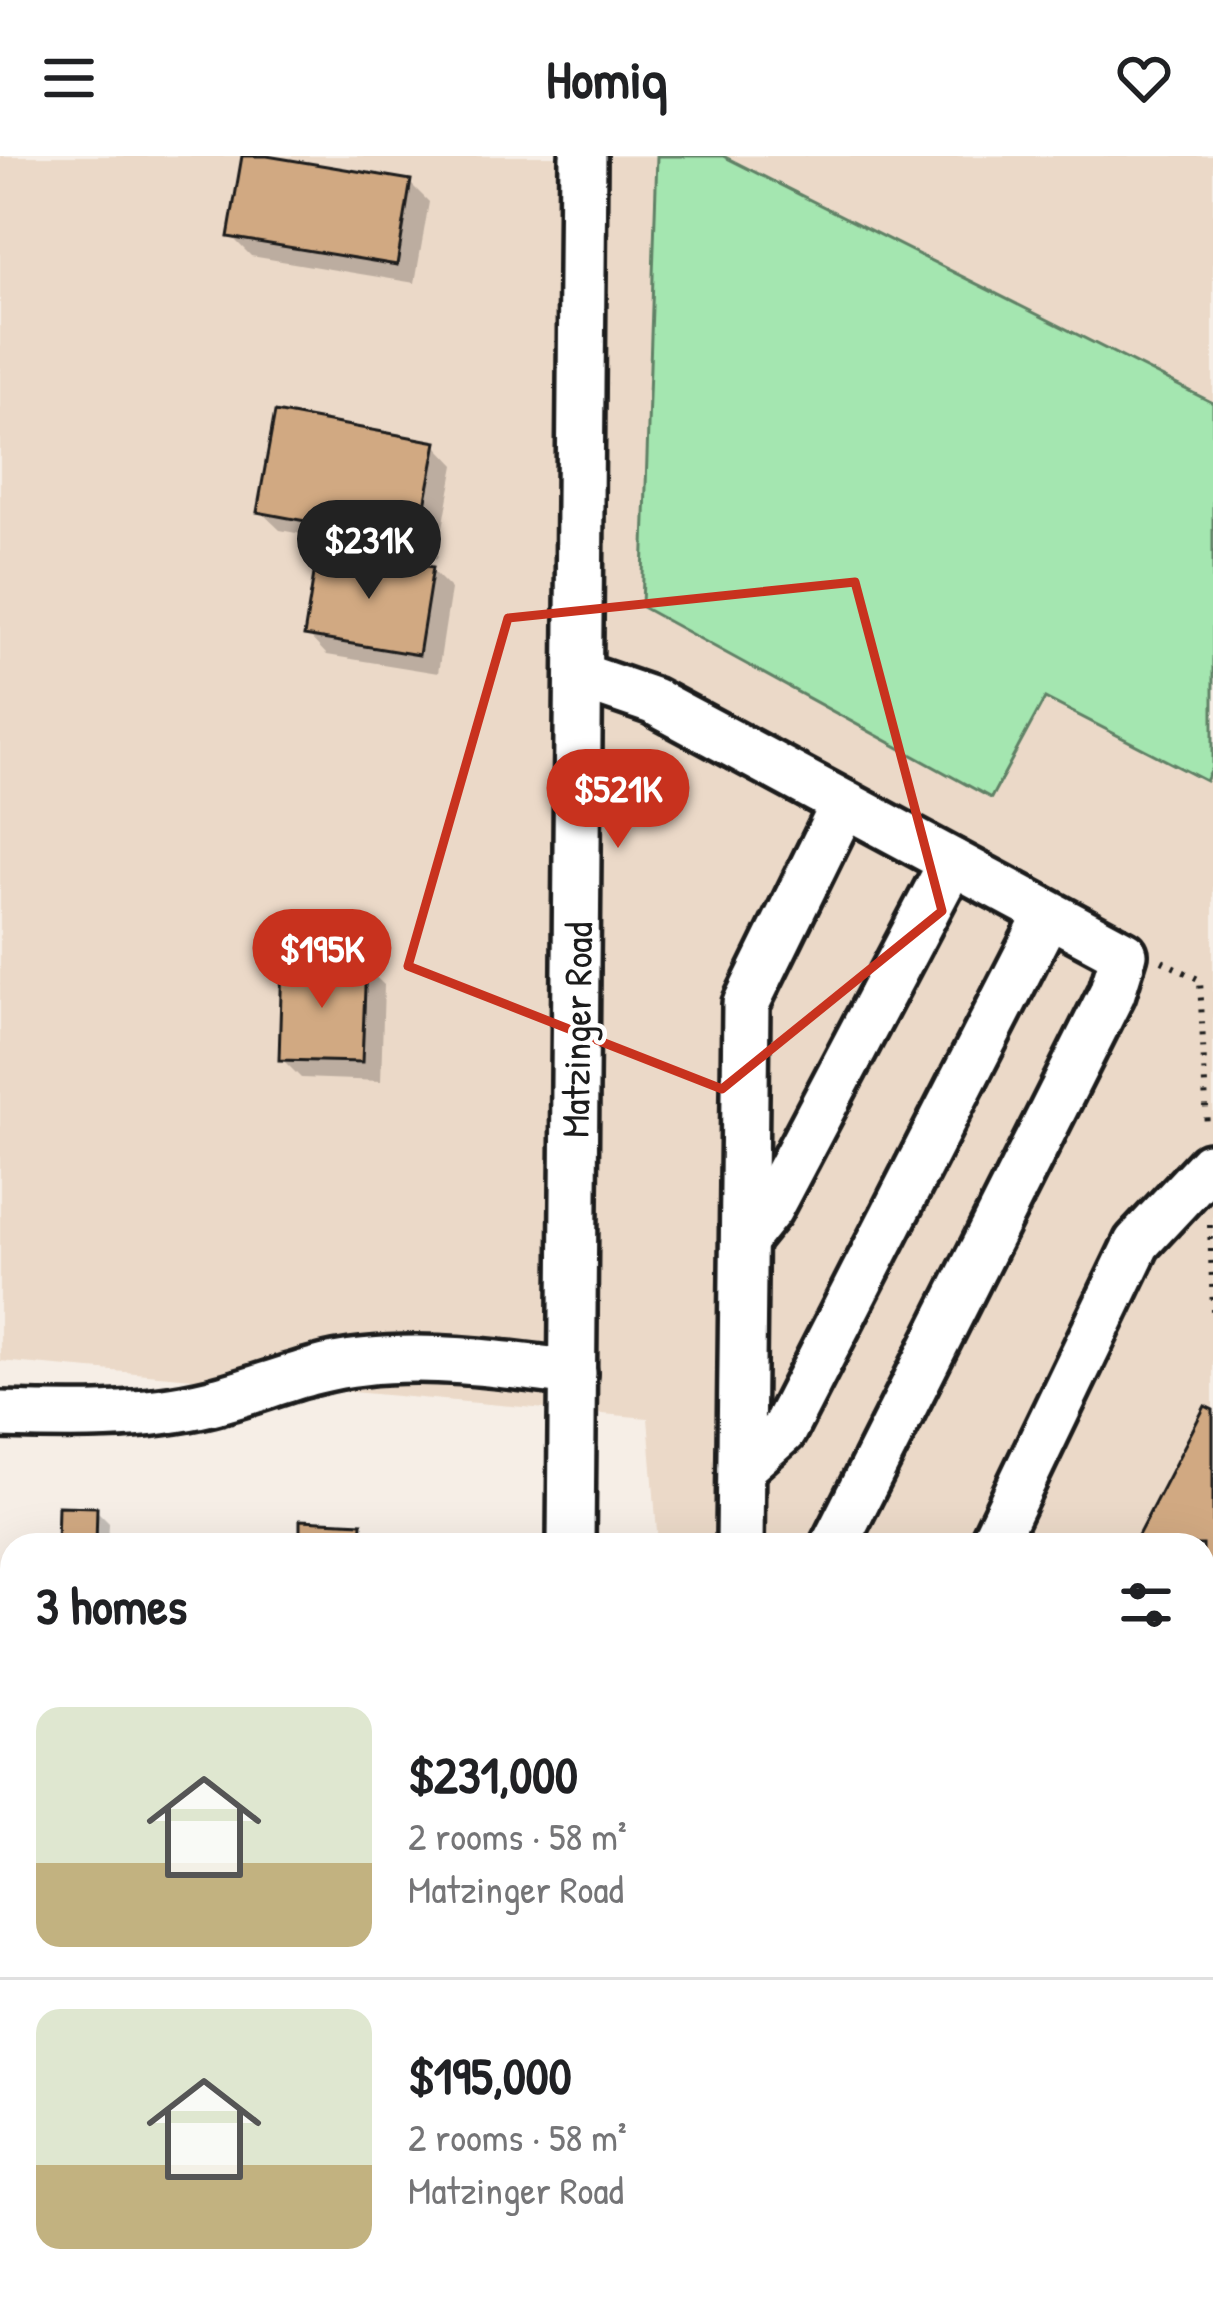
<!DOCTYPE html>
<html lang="en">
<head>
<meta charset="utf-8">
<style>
  body { margin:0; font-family:"Patrick Hand",sans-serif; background:#f2f2f2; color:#202124; height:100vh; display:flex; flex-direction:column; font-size:45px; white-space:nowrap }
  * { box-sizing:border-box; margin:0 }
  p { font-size:39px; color:#757577 }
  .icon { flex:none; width:66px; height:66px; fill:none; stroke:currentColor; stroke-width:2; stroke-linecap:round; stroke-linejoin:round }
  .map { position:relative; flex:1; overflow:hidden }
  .side { position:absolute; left:0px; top:1377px; width:1215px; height:771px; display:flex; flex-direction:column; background:#fff; border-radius:36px 36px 0 0; box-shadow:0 12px 48px #0002 }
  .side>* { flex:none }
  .price { position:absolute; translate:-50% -102px; padding:0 27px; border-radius:42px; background:#c8321e; color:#fff; font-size:39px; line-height:78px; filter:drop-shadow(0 3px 6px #0008) }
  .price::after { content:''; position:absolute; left:50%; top:72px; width:36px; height:27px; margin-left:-18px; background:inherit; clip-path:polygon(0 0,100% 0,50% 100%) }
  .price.on { background:#222; color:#fff }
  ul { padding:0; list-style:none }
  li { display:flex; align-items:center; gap:36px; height:300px; padding:0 36px }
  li+li { border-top:3px solid #e0e0e0 }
  li span { display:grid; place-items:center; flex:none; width:336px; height:240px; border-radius:24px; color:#555 }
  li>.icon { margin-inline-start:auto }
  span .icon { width:144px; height:144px; fill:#fffc; stroke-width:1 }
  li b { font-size:51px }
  h2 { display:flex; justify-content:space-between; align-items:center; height:144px; padding:0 36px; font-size:51px }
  header { display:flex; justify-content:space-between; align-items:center; height:156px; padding:0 36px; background:#fff; font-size:54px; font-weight:700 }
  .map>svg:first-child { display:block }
  .built { fill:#ebd9c8 }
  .green { fill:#a4e6b0; stroke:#608166; stroke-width:3 }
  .shadow { fill:#0003 }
  .building { fill:#d1a982; stroke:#1c1c1c; stroke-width:3 }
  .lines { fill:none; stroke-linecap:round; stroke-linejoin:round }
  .minor-casing { stroke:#1c1c1c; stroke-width:54 }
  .path { stroke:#1c1c1c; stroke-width:6; stroke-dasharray:3 9; stroke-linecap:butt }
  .minor { stroke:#fff; stroke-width:45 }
  .marked { fill:none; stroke:#c8321e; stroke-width:9; stroke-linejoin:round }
  .labels { text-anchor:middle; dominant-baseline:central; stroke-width:9; stroke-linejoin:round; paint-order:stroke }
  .street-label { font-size:39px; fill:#1c1c1c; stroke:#fff }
</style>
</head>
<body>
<header><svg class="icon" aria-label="menu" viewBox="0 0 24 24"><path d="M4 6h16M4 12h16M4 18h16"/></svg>Homiq<svg class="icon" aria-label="heart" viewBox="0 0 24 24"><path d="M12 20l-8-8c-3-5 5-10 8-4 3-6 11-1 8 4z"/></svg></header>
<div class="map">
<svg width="1213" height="2147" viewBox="0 0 1213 2147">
  <rect width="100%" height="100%" fill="#f6eee6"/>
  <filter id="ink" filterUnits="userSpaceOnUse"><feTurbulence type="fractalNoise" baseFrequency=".00833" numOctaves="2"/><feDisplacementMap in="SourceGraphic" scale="24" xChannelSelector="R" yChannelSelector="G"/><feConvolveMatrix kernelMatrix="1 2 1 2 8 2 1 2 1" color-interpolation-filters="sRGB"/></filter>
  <g filter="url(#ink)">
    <polygon class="built" points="0,0 1213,0 1213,2147 716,2147 716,2136 1203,2136 1203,1389 658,1389 648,1262 0,1205"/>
    <polygon class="green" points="657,0 723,0 1213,247 1213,612 1206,625 1045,542 991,642 642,451"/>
    <g class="shadow">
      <polygon points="245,0 409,26 429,46 415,127 251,100 231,80"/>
      <polygon points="436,289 455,309 437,403 280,374 260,355"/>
      <polygon points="432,414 451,433 438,517 327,499 308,479"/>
      <polygon points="364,810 384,829 381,925 301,922 282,903"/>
      <polygon points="1213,1257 1213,1860 1203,1855 1203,1389 1137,1389"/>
      <polygon points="96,1354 109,1367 108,1389 60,1389"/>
      <polygon points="360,1370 373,1382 373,1389 303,1389"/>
    </g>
    <g class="building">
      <polygon points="242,0 267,0 411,24 397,109 228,81"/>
      <polygon points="275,256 437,286 418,386 257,356"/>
      <polygon points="318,393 433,411 419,499 304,480"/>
      <polygon points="282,804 366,807 362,906 279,904"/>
      <polygon points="1205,1250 1213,1254 1213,1850 1203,1845 1203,1389 1133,1389"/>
      <polygon points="58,1350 97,1351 96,1389 57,1389"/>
      <polygon points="300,1364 362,1367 361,1389 300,1389"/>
    </g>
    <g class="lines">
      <defs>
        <g id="minor">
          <polyline points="580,520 653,545 1124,798 1112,837 834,1389"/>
          <polyline points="744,1084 769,1053 952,706"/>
          <path d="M 0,1259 C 70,1261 142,1263 211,1246 C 261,1234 309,1211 362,1206 C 432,1198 502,1208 573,1217"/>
          <polyline points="741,1312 783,1275 1048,758"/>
          <polyline points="571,1389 583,0"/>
          <polyline points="740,1389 746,848 844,648"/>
          <polyline points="992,1389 1137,1087 1209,1010 1213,1012"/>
          <polyline points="1203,2052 1213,2057"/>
          <polyline points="1016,2136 1037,2147"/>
          <polyline points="563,2147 564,2136"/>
        </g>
      </defs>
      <use href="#minor" class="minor-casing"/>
      <g class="path">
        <polyline points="1162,805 1200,824 1207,972"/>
        <polyline points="1210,1069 1213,1155"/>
      </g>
      <use href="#minor" class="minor"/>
    </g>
  </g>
  <path class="marked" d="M 855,426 L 942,755 L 722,933 L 408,810 L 508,462 Z"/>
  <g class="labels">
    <g class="street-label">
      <text transform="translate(576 874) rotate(-89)">Matzinger Road</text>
    </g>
  </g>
</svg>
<b class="price on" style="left:369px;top:446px">$231K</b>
<b class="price" style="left:618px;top:695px">$521K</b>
<b class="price" style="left:322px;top:855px">$195K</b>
<section class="side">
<h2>3 homes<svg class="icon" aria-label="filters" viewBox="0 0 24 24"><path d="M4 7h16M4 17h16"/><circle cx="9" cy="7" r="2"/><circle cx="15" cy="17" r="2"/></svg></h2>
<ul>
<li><span style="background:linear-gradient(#dfe7d0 65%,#c2b280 0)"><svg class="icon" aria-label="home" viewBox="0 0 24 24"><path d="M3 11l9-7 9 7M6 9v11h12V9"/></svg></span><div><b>$231,000</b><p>2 rooms · 58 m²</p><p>Matzinger Road</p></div></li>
<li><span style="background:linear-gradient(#dfe7d0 65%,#c2b280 0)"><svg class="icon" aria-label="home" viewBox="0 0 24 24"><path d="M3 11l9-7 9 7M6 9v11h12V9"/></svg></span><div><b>$195,000</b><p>2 rooms · 58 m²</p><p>Matzinger Road</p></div></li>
</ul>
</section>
</div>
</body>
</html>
